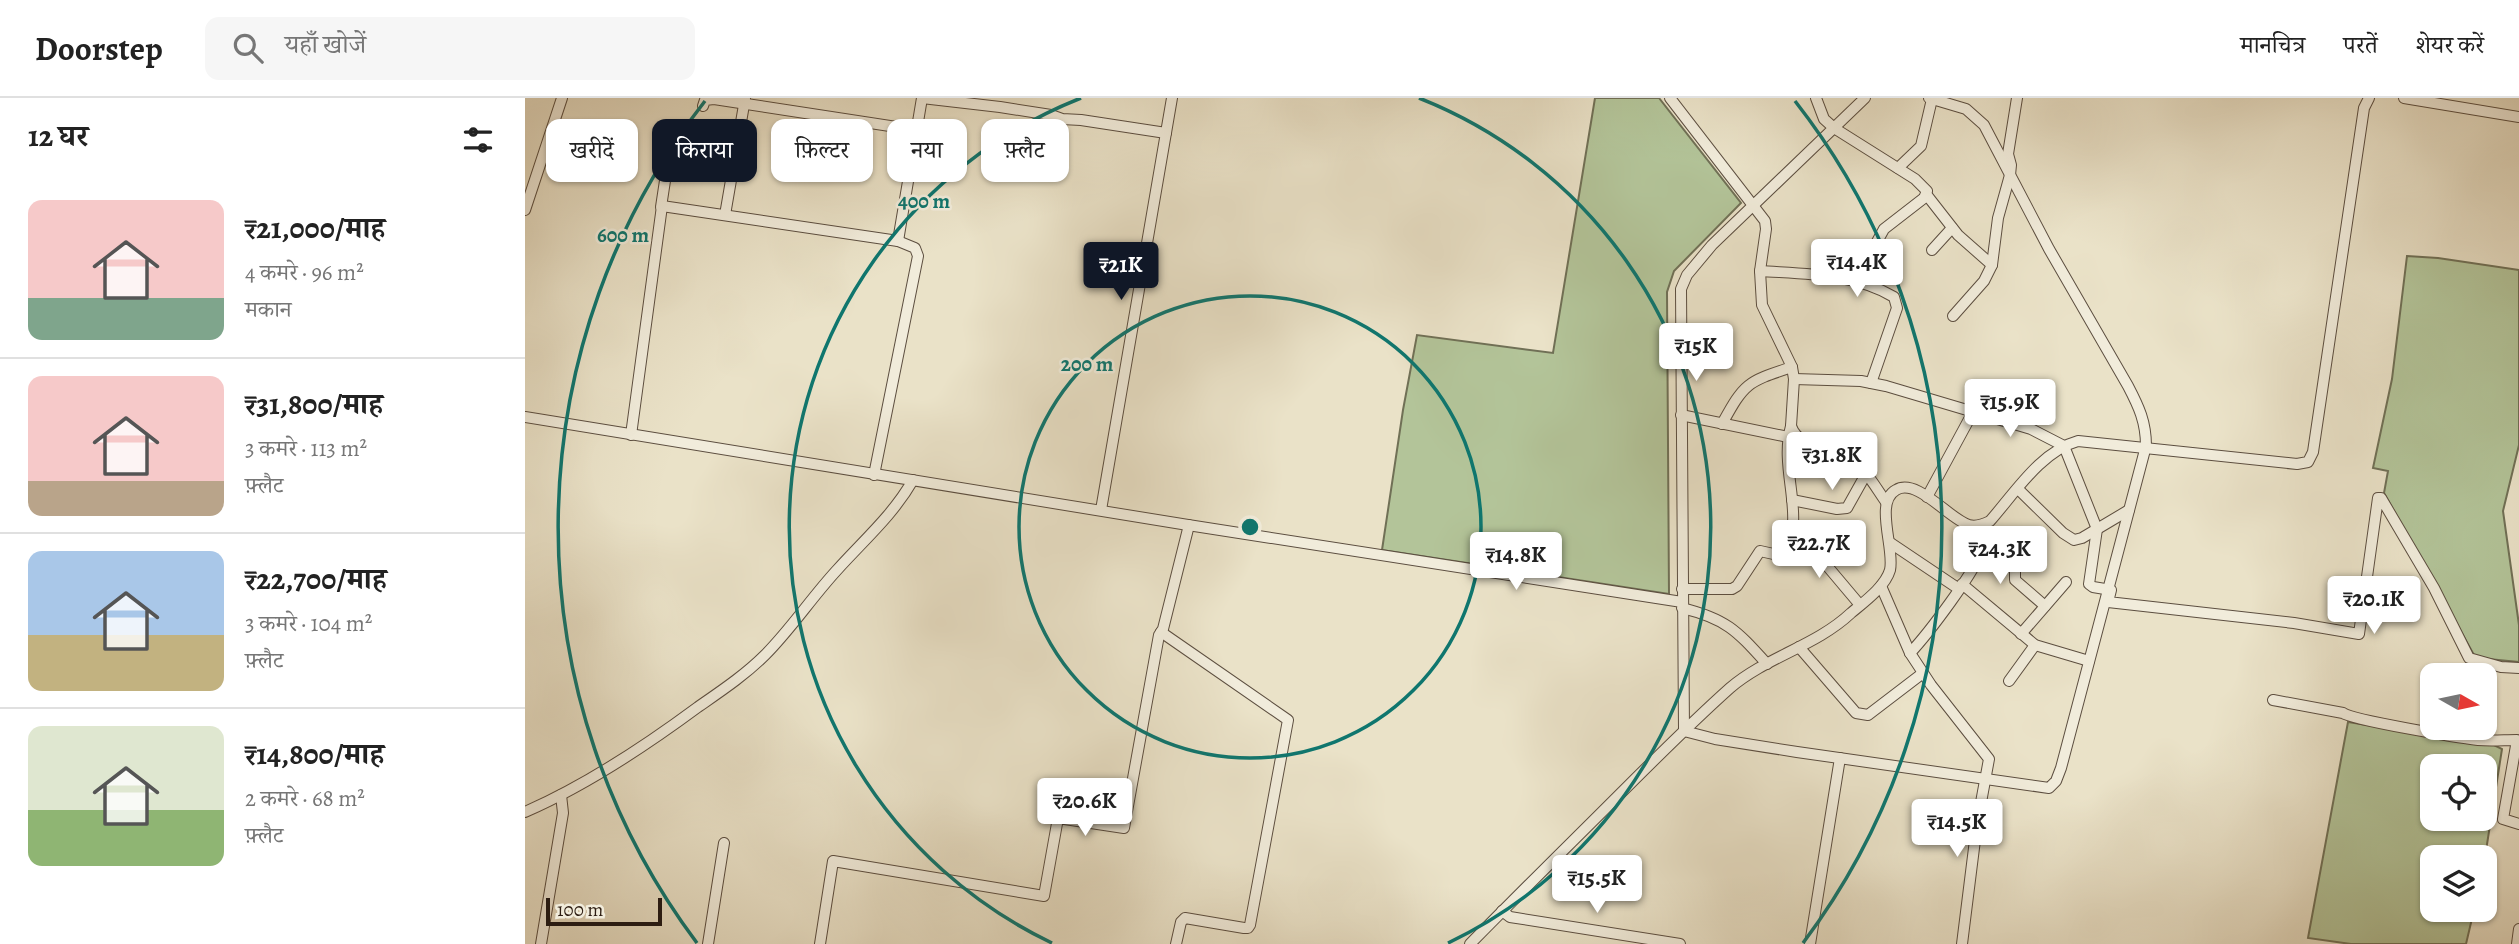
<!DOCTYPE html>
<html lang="hi">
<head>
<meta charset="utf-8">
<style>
  body { margin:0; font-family:Alegreya,"Noto Serif Devanagari",serif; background:#f6f6f6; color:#222; height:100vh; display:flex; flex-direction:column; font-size:26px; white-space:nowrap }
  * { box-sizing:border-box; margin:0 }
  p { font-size:23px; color:#767676 }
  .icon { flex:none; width:38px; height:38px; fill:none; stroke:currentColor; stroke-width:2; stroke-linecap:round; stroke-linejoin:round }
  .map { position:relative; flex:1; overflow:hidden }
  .side { display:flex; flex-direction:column; background:#fff; width:525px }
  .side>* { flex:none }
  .banner { position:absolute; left:21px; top:21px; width:665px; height:63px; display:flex; gap:14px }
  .needle { width:46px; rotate:99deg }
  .fabs { position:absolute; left:1895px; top:565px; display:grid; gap:14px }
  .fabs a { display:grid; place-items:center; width:77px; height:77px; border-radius:14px; background:#fff; box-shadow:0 2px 5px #0004; font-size:35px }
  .scale { position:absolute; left:21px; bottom:18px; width:116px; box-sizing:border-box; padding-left:7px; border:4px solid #2d1d12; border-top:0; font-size:19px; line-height:24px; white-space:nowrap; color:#2d1d12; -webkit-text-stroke:5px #f1ecdb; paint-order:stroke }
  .price { position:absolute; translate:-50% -60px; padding:0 16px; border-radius:7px; background:#fff; color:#222; font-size:23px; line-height:46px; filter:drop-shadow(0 2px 4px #0008) }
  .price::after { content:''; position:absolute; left:50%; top:42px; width:21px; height:16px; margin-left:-10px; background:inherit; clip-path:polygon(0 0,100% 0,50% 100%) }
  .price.selected { background:#111827; color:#fff }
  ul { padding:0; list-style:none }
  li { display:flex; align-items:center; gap:21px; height:175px; padding:0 28px }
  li+li { border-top:2px solid #e0e0e0 }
  li span { display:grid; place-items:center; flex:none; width:196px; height:140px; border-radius:14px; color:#555 }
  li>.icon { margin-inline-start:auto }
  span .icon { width:84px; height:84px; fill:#fffc; stroke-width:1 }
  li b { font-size:30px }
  h2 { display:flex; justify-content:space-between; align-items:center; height:84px; padding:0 28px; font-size:30px }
  .chip { padding:0 24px; border-radius:14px; background:#fff; box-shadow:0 2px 5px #0004; font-size:24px; line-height:63px }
  .chip.selected { background:#111827; color:#fff }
  header { display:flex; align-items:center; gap:42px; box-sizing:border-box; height:98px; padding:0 35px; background:#fff; border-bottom:2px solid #e0e0e0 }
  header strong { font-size:33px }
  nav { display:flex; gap:38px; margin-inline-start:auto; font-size:24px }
  .search { width:490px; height:63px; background:#f6f6f6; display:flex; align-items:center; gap:18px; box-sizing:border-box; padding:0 24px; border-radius:14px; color:#767676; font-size:26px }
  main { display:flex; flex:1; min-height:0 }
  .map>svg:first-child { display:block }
  .green { fill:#b3c499; stroke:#707056; stroke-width:2; fill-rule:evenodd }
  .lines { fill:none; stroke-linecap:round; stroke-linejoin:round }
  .minor-casing { stroke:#5c4e40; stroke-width:12 }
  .minor { stroke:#f1ecdb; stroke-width:10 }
  .ring { fill:none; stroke:#0f766e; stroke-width:3.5 }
  .centre { fill:#0f766e; stroke:#f1ecdb; stroke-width:3.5 }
  .ring-label { font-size:21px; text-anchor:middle; font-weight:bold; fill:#0f766e; stroke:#f1ecdb; stroke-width:5; stroke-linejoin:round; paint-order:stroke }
</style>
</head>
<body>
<header>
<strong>Doorstep</strong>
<div class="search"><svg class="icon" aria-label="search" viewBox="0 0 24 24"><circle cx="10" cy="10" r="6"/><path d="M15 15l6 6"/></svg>यहाँ खोजें</div>
<nav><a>मानचित्र</a><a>परतें</a><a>शेयर करें</a></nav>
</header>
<main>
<section class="side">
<h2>12 घर<svg class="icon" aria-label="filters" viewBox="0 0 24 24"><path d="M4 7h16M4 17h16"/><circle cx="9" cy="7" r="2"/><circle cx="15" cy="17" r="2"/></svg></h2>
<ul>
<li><span style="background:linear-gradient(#f6c9c9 70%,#7fa58c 0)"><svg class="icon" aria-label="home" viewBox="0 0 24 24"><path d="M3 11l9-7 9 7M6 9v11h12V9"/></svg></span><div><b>₹21,000/माह</b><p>4 कमरे · 96 m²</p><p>मकान</p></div></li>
<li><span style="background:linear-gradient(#f6c9c9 75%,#b9a48a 0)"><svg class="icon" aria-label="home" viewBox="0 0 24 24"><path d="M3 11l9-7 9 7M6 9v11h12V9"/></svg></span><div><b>₹31,800/माह</b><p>3 कमरे · 113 m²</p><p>फ़्लैट</p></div></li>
<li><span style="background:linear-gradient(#a9c7e8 60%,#c2b280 0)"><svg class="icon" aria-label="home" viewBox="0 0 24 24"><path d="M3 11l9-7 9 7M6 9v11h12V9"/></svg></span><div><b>₹22,700/माह</b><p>3 कमरे · 104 m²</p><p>फ़्लैट</p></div></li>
<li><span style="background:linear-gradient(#dfe7d0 60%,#8fb573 0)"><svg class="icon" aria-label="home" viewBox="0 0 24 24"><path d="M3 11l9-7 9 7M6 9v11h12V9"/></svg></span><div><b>₹14,800/माह</b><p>2 कमरे · 68 m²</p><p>फ़्लैट</p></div></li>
</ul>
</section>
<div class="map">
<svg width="1994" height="846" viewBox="0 0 1994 846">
  <rect width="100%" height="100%" fill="#eae2c8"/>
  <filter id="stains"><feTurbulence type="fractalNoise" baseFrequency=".00286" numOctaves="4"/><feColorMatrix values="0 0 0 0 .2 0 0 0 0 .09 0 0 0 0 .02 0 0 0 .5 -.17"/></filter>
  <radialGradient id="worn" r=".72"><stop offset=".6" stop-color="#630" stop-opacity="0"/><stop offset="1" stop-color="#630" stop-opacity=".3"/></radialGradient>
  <g class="green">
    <polygon points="1070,0 1134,0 1216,105 1149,173 1142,194 1144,496 857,452 878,312 892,237 1028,255"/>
    <polygon points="1882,158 1913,160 1994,172 1994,347 1978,413 1994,527 1994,564 1963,561 1949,557 1859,395 1863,373 1848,370 1867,281"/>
    <path d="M 1823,624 L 1969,647 L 1977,651 L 1960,759 L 1908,760 L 1908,812 L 1949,812 L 1941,846 L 1826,846 L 1783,840 ZM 1908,668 L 1960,668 L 1960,721 L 1908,721 Z"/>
  </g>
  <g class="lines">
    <defs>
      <g id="minor">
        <polyline points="397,0 475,9 526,17 537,21 556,22 641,35"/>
        <path d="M 1145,0 L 1240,123 L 1241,131 L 1235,173 L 1237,207 L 1267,269 L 1269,281 L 1266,328 C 1273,349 1299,348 1317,355 C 1337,364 1349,387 1361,404"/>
        <polyline points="1291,0 1299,21 1309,30 1390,81 1402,93 1399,100 1359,131 1330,184"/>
        <path d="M 1340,0 L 1187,147 L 1162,177 L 1156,191 L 1159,633 L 1190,641 L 1272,654 L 1524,690 L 1531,683 L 1536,670 L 1621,348 C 1621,324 1614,309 1603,288 L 1524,151 L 1459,27 L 1441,11 L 1404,0"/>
        <polyline points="1879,0 1994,19"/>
        <polyline points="178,8 180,2 189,1 391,32"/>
        <polyline points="1373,70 1396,48 1407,1"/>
        <polyline points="1401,96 1433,137 1467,167"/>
        <polyline points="136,109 148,30"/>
        <polyline points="0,112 37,0"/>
        <polyline points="200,117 220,1"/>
        <polyline points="373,143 397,0"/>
        <polyline points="1407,152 1427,130"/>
        <path d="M 1235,173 C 1280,176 1329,175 1369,199 L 1372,210 L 1346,285"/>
        <polyline points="1428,218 1459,183 1467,167 1473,120 1485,77 1486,67 1483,56 1492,0"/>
        <polyline points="1269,281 1336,283 1361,288 1506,331 1539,348 1572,431 1564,486 1568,489 1586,492 1583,504 1769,525 1834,536 1853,400 1856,400 1909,490 1944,560 1976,569 1994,570"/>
        <polyline points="1156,317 1263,339"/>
        <polyline points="0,319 663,427 1157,504"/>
        <path d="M 1197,326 C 1220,284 1222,284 1267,269"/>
        <polyline points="106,337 137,108 373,143 390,150 393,158 349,377"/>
        <polyline points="1493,391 1538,435 1549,442 1557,440 1604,412"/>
        <polyline points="1402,399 1448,314"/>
        <polyline points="1267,402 1312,411 1322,410 1341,376"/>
        <polyline points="576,412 647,0"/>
        <polyline points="1459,440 1490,466 1490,482 1520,508"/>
        <polyline points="1266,442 1303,469 1335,507"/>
        <polyline points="1364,444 1434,491"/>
        <polyline points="1437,486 1510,547 1564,563"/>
        <polyline points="1356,488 1385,555 1406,587 1464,661 1452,726 1437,846"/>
        <path d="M 1157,491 L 1207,491 L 1212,488 L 1235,453 L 1253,457 L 1261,453 C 1280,415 1254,371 1266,328"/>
        <path d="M 1157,510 C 1202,521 1212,533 1242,566"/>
        <polyline points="636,534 763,622 725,827 723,830 719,830 660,820 656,824 651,846"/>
        <polyline points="1496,536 1541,484"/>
        <polyline points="1274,549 1331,615 1343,617 1398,575"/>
        <path d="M 1385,555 C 1402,537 1452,472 1458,449 C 1460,442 1458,434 1456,427"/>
        <polyline points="1484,583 1510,547"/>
        <path d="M 1748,602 L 1818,615 C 1827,622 1935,640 1953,642 C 1966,643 1979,642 1992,642 L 1978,721 L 1994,726"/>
        <path d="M 0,714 C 62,687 119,649 173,609 C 196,593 220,577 240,557 C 266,531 287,499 312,472 C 339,442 368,417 388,382"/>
        <polyline points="977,813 985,819 1155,846"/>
        <polyline points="16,846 38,715 36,697"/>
        <polyline points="183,846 199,745"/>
        <polyline points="295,846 308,763 519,798 533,720 599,730 634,537 638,531 664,427"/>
        <path d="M 945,846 C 995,795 1047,744 1098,693 C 1133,658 1168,623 1205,590 C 1241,559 1291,548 1326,515 C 1339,504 1360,489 1365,472 C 1370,451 1349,404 1371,392 C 1392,379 1425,422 1444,427 C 1451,429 1459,426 1465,423 C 1489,396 1516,353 1553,343 L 1772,366 L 1783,364 L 1788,354 L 1839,10 L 1844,0"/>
        <polyline points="1285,846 1315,660"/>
        <polyline points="1992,846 1994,831"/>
      </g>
    </defs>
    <use href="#minor" class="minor-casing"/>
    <use href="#minor" class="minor"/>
  </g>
  <g class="ring">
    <circle cx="725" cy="429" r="231"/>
    <path d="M527 845A461 461 0 0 1 556 0M894 0A461 461 0 0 1 923 845"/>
    <path d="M172 845A692 692 0 0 1 180 3M1270 3A692 692 0 0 1 1278 845"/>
  </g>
  <circle cx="725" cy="429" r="10" class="centre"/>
  <g class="ring-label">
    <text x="399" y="110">400 m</text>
    <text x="98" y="144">600 m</text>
    <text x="562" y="273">200 m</text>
  </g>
  <rect width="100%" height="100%" filter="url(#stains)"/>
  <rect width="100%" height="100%" fill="url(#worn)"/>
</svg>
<div class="fabs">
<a><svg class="needle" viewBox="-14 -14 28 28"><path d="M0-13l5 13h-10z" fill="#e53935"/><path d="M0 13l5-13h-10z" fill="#767676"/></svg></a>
<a><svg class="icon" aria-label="locate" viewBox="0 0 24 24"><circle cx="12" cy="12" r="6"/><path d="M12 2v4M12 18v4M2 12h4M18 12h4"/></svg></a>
<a><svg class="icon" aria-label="layers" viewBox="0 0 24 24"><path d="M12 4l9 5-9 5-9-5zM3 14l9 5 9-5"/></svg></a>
</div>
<div class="scale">100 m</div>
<b class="price" style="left:1332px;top:201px">₹14.4K</b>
<b class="price selected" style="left:596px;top:204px">₹21K</b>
<b class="price" style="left:1171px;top:285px">₹15K</b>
<b class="price" style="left:1485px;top:341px">₹15.9K</b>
<b class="price" style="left:1307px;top:394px">₹31.8K</b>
<b class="price" style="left:1294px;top:482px">₹22.7K</b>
<b class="price" style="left:1475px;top:488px">₹24.3K</b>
<b class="price" style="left:991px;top:494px">₹14.8K</b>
<b class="price" style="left:1849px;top:538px">₹20.1K</b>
<b class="price" style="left:560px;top:740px">₹20.6K</b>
<b class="price" style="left:1432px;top:761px">₹14.5K</b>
<b class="price" style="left:1072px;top:817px">₹15.5K</b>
<div class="banner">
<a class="chip">खरीदें</a>
<a class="chip selected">किराया</a>
<a class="chip">फ़िल्टर</a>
<a class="chip">नया</a>
<a class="chip">फ़्लैट</a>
</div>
</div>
</main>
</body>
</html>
